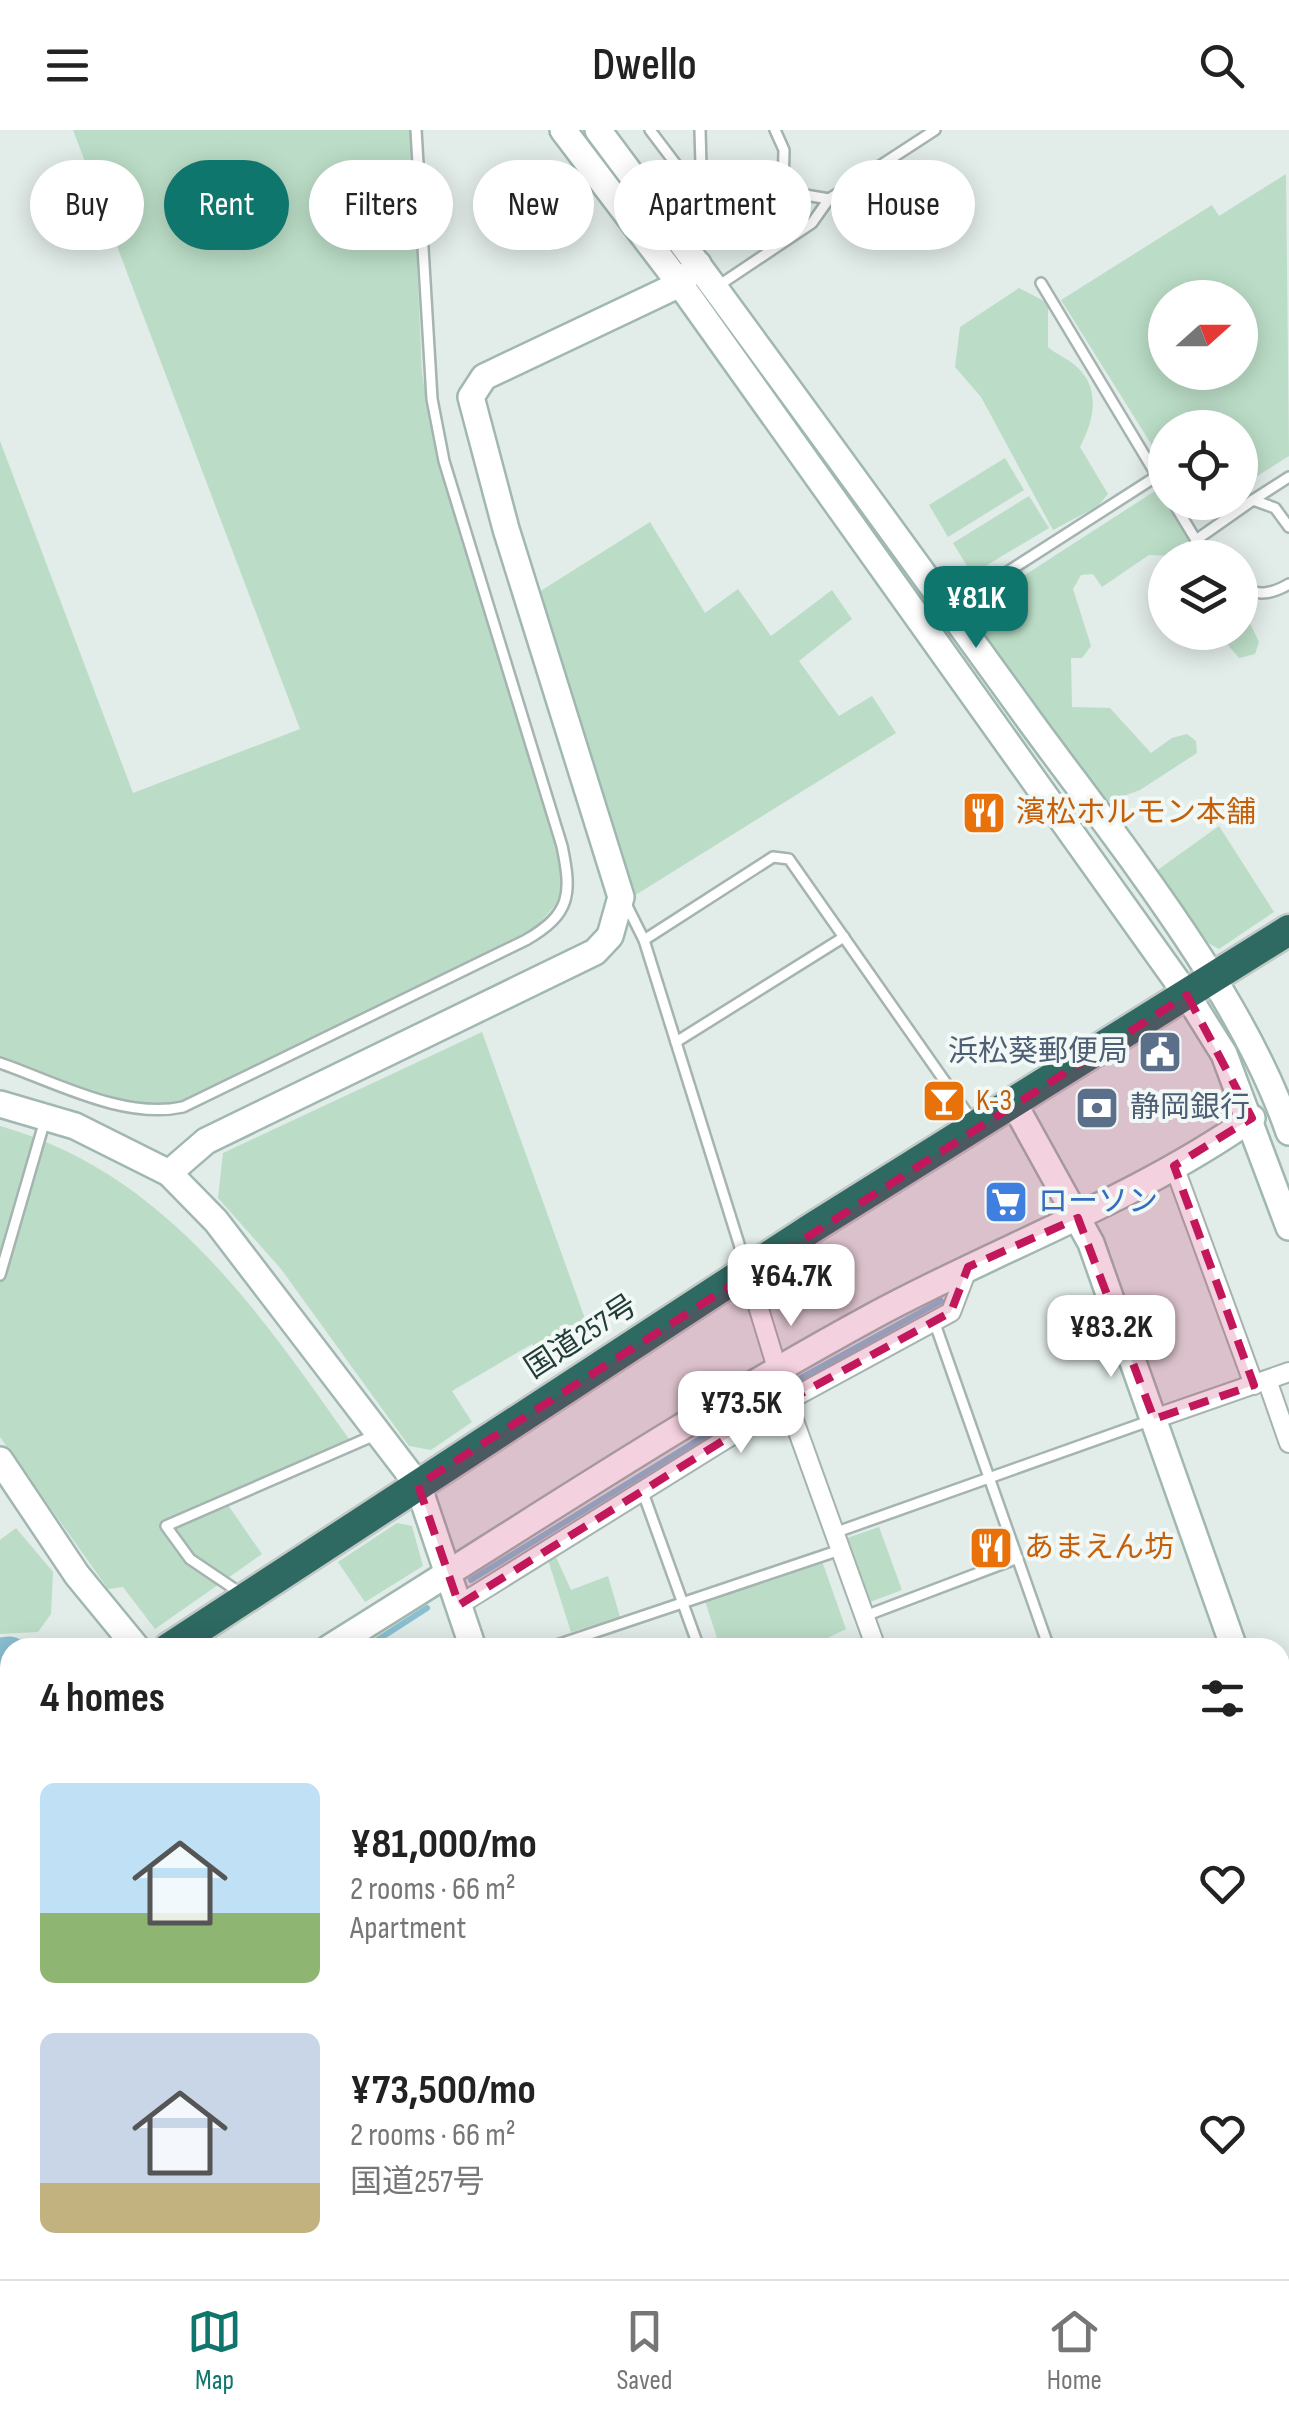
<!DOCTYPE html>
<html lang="en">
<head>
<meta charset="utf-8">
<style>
  body { margin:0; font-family:"Sofia Sans Condensed","Noto Sans JP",sans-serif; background:#f2f2f2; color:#222; height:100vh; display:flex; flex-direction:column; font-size:38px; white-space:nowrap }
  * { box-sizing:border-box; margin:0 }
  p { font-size:32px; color:#767676 }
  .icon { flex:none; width:55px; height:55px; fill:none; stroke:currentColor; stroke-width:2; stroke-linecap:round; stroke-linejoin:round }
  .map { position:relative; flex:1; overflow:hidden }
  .panel { position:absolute; left:0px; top:1508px; width:1290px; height:642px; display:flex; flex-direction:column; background:#fff; border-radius:30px 30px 0 0; box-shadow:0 5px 25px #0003 }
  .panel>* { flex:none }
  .hud { position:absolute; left:30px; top:30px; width:1230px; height:90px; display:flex; gap:20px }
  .needle { width:65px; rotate:69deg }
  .tools { position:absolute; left:1148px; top:150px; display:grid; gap:20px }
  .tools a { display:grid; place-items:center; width:110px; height:110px; border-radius:50%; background:#fff; box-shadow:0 5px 25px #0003; font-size:50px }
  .price { position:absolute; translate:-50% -85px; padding:0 22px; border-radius:20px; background:#fff; color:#222; font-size:32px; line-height:65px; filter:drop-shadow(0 2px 5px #0008) }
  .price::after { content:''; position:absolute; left:50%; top:60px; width:30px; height:22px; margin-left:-15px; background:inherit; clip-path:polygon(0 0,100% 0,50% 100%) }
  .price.current { background:#0f766e; color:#fff }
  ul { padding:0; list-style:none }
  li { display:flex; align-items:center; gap:30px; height:250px; padding:0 40px }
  li span { display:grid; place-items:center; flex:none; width:280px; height:200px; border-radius:15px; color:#555 }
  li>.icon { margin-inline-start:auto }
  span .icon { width:120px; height:120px; fill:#fffc; stroke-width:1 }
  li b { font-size:42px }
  h2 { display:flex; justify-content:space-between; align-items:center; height:120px; padding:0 40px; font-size:42px }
  .tag { padding:0 35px; border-radius:45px; background:#fff; box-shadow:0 5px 25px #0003; font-size:35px; line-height:90px }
  .tag.current { background:#0f766e; color:#fff }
  header { display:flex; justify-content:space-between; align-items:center; height:130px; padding:0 40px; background:#fff; font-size:45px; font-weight:600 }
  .tabs { display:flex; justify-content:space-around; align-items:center; height:140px; border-top:2px solid #e0e0e0; background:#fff; font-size:28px; color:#767676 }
  .tabs a { display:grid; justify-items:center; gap:5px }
  .tabs .current { color:#0f766e }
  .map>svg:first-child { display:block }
  .green { fill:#bbddc7; fill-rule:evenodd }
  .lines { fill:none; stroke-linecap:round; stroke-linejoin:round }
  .stream { stroke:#8abfd1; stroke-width:6 }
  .river { stroke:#8abfd1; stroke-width:35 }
  .lane-casing { stroke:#a5b4b0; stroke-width:14 }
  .street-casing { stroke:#a5b4b0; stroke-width:22 }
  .secondary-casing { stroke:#a0b8b1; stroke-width:30 }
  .highway-casing { stroke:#c1c9c7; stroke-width:35 }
  .lane { stroke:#fff; stroke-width:9 }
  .street { stroke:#fff; stroke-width:18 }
  .secondary { stroke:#fff; stroke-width:25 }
  .highway { stroke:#2e6962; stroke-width:30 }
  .marked { fill:#c2185b; fill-opacity:0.2; stroke:#c2185b; stroke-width:8; stroke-dasharray:20 12; stroke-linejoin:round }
  .labels { text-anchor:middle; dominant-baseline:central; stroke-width:8; stroke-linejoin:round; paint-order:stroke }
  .food-label { font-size:30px; fill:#c56008; stroke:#f2f8f6; text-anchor:start }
  .service-label { font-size:30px; fill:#4e5e75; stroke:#f2f8f6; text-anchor:end }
  .shop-label { font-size:30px; fill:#366cbe; stroke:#f2f8f6; text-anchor:start }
  .street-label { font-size:30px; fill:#223d38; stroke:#f2f8f6 }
</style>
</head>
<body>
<header><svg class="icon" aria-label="menu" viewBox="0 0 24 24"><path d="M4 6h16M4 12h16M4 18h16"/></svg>Dwello<svg class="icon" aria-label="search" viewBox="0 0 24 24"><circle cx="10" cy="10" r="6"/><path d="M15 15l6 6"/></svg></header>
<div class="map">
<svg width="1289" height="2149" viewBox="0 0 1289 2149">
  <rect width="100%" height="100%" fill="#e2ece8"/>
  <g class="green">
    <path d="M 73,0 L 411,0 L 422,243 L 434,315 L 564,744 L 559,771 L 535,798 L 193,969 C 138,990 55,947 0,929 L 0,311 L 133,663 L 300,599 Z"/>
    <path d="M 1286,44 L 1289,326 L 1240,357 L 1240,298 L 1165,298 L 1165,336 L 1061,170 L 1212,75 L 1219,86 ZM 1165,168 L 1240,168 L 1240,242 L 1165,242 Z"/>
    <path d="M 1019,158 L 1048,173 L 1048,217 C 1057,225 1073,231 1081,241 C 1101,264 1092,294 1080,317 L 1108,364 L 1098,376 L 1053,400 L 981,267 L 955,237 L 960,197 Z"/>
    <polygon points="1005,328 1024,360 948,407 929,375"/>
    <polygon points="1158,359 1203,427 1149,425 1102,457 1093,444 1081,445 1073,459 1091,516 1082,528 1071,528 1072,577 1110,578 1151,623 1172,608 1187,604 1196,611 1197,623 1140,660 1104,673 980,507 986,470"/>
    <polygon points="1029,366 1049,398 972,444 953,413"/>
    <polygon points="650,392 705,483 738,459 771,506 832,460 852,489 799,531 839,586 872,566 896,603 629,769 539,462"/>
    <polygon points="1240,473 1259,512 1255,524 1239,528 1218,503 1240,502"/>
    <polygon points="1219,696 1274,782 1219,819 1195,806 1152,744"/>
    <polygon points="482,902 593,1211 546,1243 532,1214 452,1261 472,1292 431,1320 409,1316 281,1139 218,1068 223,1023"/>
    <path d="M 0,996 C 163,1042 256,1177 349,1309 L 223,1368 L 262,1424 L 155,1499 L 123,1457 L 108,1459 L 0,1307 Z"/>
    <polygon points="397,1393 412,1396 423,1436 365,1472 338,1432"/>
    <polygon points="879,1397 902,1460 870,1472 847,1408"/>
    <polygon points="16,1398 53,1442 51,1484 38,1502 0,1504 0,1410"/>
    <polygon points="555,1425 571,1460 608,1446 620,1487 571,1502 548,1430"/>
    <polygon points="822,1431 846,1499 809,1517 720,1517 705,1471"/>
    <polygon points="0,2010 10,2011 10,2078 0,2076"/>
    <polygon points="63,2140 122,2140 161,2149 62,2149"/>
    <polygon points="418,2140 602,2140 599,2149 417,2149"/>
    <polygon points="789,2140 905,2140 908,2149 792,2149"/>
  </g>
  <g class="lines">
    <g class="stream">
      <polyline points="471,1450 781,1259 941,1171"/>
      <polyline points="365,1518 427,1478"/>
    </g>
    <polyline class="river" points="0,1525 10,1524"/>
    <defs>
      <g id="lane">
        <polyline points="650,0 681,41 731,74 770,59 829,69"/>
        <polyline points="700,0 701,36 713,61"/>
        <polyline points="775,0 784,20 783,61"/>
        <polyline points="689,122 728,93 731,74"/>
        <polyline points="715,158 812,93 829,69 935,0"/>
        <polyline points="1253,370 1289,347"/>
        <polyline points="1173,372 1196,410 1253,370 1275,378 1289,397"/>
        <polyline points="1196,410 1210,428"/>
        <path d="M 1240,456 C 1257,467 1272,464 1289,454"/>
        <polyline points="951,478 1157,346 1041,153"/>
        <polyline points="626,774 644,810 745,1133"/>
        <polyline points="644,810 773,727 789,729 974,993"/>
        <polyline points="676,912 844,807"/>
        <path d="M 0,933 C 55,952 124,990 183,977 L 526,810 C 571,784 572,764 562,716 L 444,331 L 432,269 L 416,0"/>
        <polyline points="0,1145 45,990"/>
        <polyline points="934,1191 1049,1518"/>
        <polyline points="642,1360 699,1518"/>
        <polyline points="834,1403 1152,1290"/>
        <polyline points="239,1462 190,1429 166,1396 375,1305"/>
        <polyline points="865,1486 1018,1428"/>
        <polyline points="548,1518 840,1420"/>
        <polyline points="0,1812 10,1821"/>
        <polyline points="925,2140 928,2149"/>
      </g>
      <g id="street">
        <polyline points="1174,1036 1254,1255"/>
        <polyline points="747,1140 787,1271 876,1518"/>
        <polyline points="1267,1250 1289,1313"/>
        <polyline points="1154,1289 1289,1242"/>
        <polyline points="459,1475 787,1271 951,1182 968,1137"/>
        <polyline points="0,1940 10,1939"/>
        <polyline points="1094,2140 1097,2149"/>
      </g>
      <g id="secondary">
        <polyline points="563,0 680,154 1187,865 1224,924 1289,1097"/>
        <path d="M 598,0 C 743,194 885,391 1027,587 C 1115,708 1241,861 1289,1002"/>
        <polyline points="1013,972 1091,1113 1234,1518"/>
        <polyline points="0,974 75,996 169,1043 216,1091 418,1355 473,1518"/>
        <polyline points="169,1043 206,1011 595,822 610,806 621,767 506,399 471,267 484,247 680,154 698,134"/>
        <polyline points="0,1330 77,1445 137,1518"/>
        <path d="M 329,1518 C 511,1405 687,1287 875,1185 C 999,1118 1135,1070 1252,988"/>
        <polyline points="1280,1549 1289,1546"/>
        <polyline points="1280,1646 1289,1671"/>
        <polyline points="0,1727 10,1720"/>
        <polyline points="690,2140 693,2149"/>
      </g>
      <g id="highway">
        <polyline points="169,1518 812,1098 1289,800"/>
        <polyline points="0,1632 10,1625"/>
        <polyline points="1281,2149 1289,2146"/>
      </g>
    </defs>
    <use href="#lane" class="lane-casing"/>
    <use href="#street" class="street-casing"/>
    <use href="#secondary" class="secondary-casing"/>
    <use href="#highway" class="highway-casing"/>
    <use href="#lane" class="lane"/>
    <use href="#street" class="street"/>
    <use href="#secondary" class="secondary"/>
    <use href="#highway" class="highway"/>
  </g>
  <path class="marked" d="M 1187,865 L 1252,988 L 1174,1036 L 1254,1255 L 1154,1289 L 1078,1088 L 968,1137 L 951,1182 L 787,1271 L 459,1475 L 418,1355 Z"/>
  <defs>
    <symbol id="restaurant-square" viewBox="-11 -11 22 22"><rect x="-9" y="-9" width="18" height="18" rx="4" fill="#e8710a" stroke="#f2f8f6"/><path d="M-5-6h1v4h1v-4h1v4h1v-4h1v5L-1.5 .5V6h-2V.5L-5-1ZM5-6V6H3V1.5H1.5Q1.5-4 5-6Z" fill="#fff"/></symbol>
    <symbol id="civic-square" viewBox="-11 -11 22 22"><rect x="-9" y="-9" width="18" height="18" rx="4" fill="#5c6f8a" stroke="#f2f8f6"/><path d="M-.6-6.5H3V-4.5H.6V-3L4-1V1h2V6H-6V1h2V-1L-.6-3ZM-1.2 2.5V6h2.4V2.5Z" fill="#fff"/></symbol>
    <symbol id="bar-square" viewBox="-11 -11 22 22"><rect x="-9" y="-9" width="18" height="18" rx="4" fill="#e8710a" stroke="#f2f8f6"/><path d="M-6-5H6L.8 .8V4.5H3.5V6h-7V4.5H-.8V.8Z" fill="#fff"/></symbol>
    <symbol id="bank-square" viewBox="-11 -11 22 22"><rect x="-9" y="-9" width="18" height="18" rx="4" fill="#5c6f8a" stroke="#f2f8f6"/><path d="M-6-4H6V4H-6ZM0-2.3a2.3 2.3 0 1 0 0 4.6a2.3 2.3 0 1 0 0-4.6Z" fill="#fff"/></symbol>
    <symbol id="supermarket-square" viewBox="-11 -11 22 22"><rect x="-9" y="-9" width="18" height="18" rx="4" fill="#3f7fe0" stroke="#f2f8f6"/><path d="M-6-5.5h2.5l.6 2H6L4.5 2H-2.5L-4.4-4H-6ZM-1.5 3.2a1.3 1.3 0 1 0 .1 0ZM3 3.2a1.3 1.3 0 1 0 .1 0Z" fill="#fff"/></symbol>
  </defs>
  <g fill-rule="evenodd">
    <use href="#restaurant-square" x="959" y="658" width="50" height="50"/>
    <use href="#civic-square" x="1135" y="897" width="50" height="50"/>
    <use href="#bar-square" x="919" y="946" width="50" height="50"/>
    <use href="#bank-square" x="1072" y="953" width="50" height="50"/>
    <use href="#supermarket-square" x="981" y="1047" width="50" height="50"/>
    <use href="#restaurant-square" x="966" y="1393" width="50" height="50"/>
  </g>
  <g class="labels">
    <g class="food-label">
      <text x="1016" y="683">濱松ホルモン本舗</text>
      <text x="976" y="971">K-3</text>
      <text x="1024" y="1418">あまえん坊</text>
    </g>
    <g class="service-label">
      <text x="1128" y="922">浜松葵郵便局</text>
      <text x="1130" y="978" text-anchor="start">静岡銀行</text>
    </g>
    <g class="shop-label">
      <text x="1038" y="1072">ローソン</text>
    </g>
    <g class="street-label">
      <text transform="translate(581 1207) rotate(-33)">国道257号</text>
    </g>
  </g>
</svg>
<div class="tools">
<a><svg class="needle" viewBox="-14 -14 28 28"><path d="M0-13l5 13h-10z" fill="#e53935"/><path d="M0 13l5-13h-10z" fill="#767676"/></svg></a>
<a><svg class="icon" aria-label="locate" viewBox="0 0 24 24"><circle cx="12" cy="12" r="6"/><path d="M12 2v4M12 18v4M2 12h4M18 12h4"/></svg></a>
<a><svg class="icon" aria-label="layers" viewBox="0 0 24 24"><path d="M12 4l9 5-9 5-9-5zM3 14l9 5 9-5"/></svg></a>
</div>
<b class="price current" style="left:976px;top:521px">¥81K</b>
<b class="price" style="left:791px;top:1199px">¥64.7K</b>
<b class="price" style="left:1111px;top:1250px">¥83.2K</b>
<b class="price" style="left:741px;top:1326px">¥73.5K</b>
<div class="hud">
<a class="tag">Buy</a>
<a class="tag current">Rent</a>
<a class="tag">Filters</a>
<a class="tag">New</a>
<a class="tag">Apartment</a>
<a class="tag">House</a>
</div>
<section class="panel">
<h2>4 homes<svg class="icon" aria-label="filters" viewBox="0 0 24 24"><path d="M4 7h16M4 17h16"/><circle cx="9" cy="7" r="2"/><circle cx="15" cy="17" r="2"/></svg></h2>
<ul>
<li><span style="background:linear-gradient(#bfe0f5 65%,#8fb573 0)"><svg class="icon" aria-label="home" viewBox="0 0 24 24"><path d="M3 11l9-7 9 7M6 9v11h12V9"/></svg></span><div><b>¥81,000/mo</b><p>2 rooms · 66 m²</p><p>Apartment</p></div><svg class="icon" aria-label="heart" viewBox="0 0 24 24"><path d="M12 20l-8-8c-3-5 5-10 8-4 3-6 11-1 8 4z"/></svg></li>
<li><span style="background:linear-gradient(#c9d6e8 75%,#c2b280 0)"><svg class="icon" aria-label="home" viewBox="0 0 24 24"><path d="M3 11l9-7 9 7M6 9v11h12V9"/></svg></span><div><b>¥73,500/mo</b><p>2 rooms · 66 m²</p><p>国道257号</p></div><svg class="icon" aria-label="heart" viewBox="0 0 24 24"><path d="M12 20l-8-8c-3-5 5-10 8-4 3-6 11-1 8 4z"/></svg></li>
</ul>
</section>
</div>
<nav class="tabs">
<a class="current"><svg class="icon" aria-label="map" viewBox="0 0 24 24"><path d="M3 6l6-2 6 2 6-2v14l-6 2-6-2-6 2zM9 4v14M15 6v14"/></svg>Map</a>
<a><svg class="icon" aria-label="saved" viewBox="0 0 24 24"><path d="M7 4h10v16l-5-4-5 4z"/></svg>Saved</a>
<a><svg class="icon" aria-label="home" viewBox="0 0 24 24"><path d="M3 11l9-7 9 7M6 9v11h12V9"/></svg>Home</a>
</nav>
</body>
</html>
